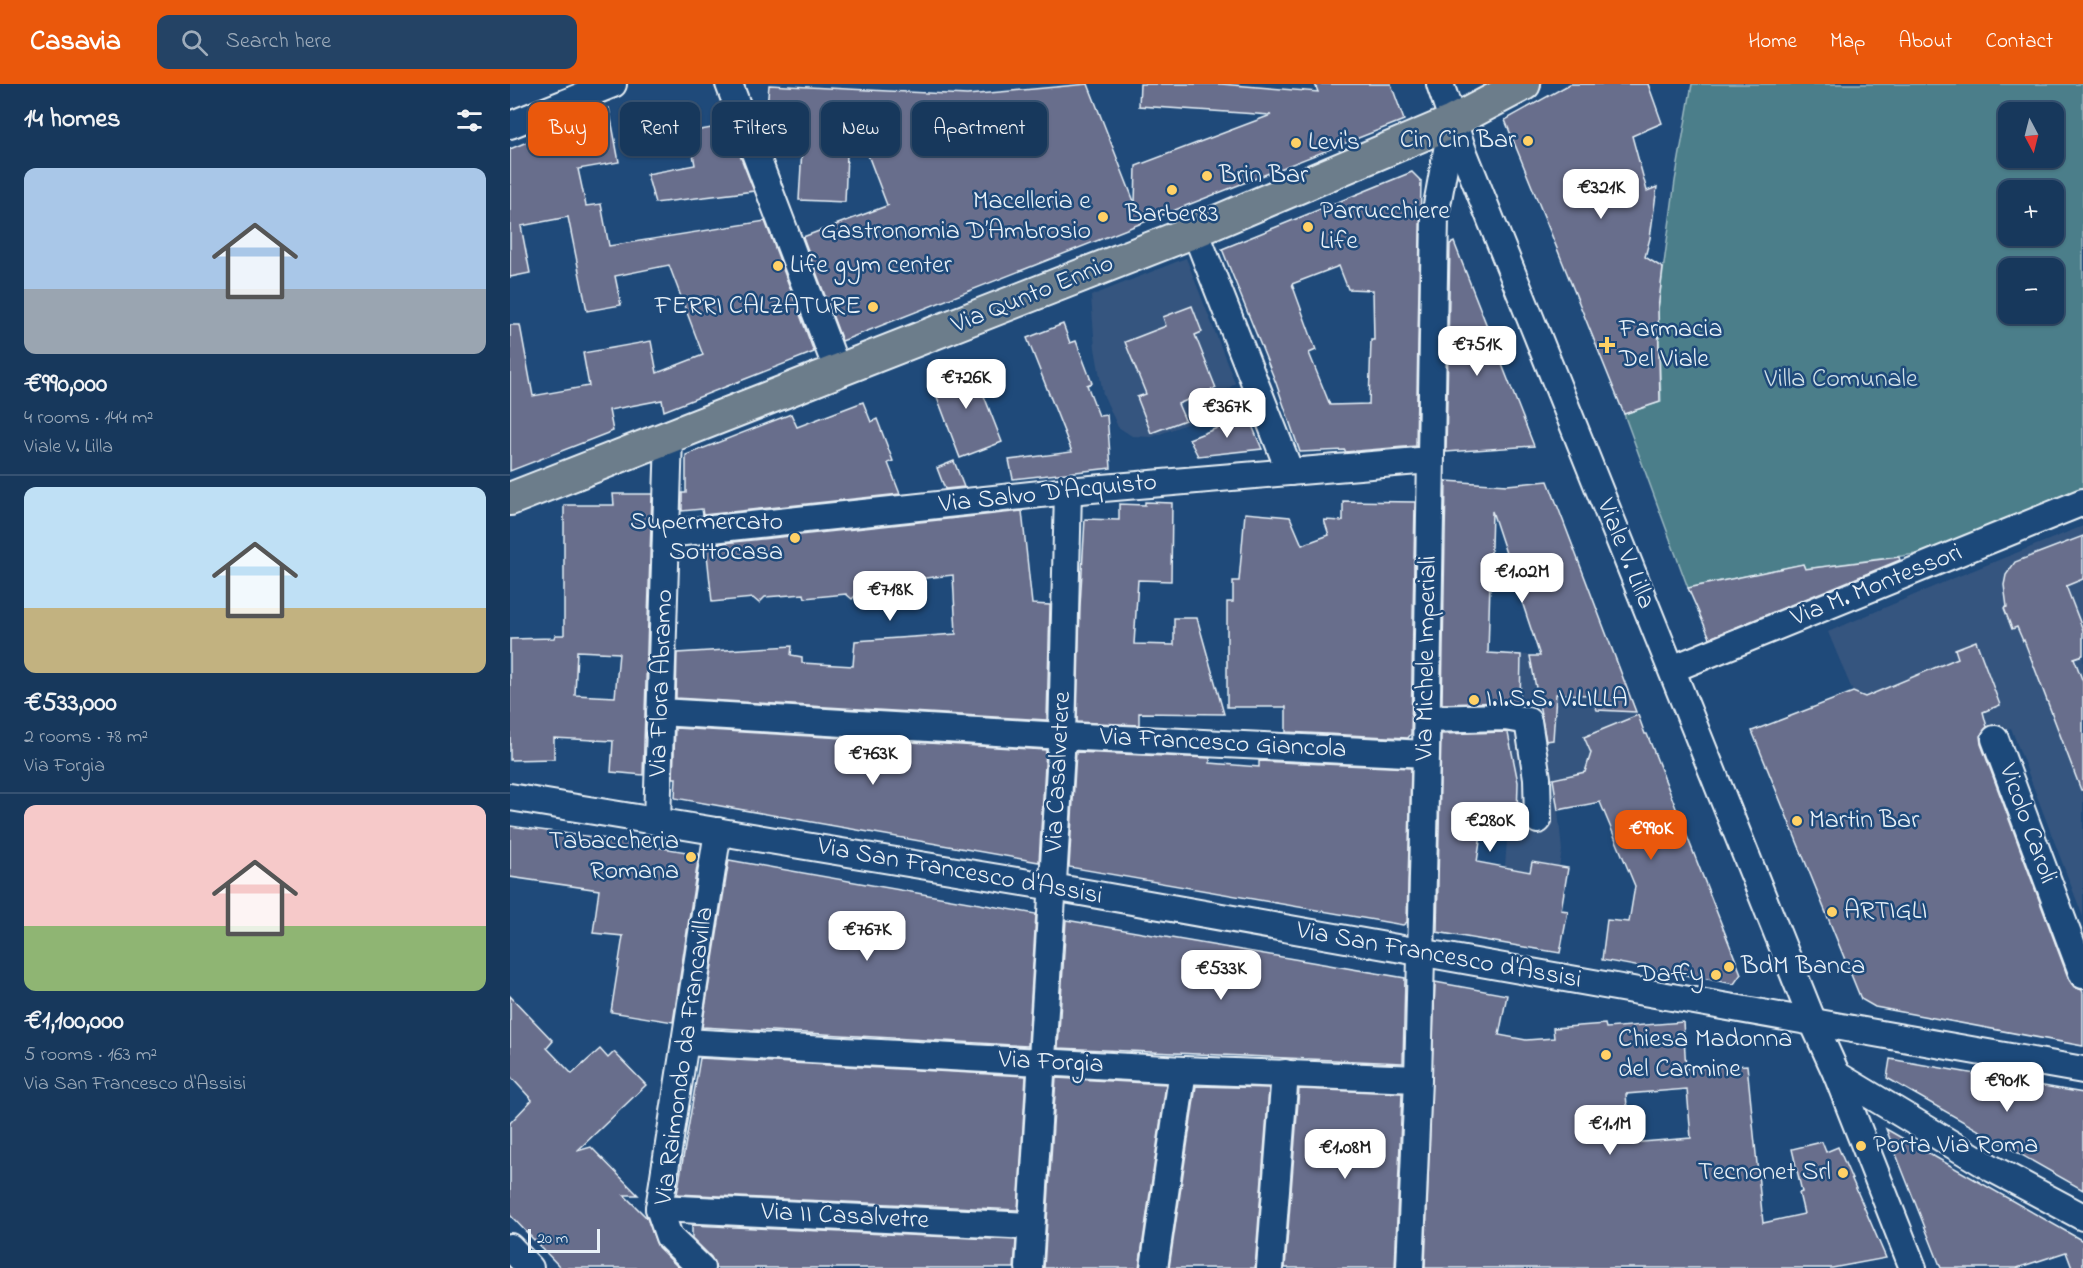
<!DOCTYPE html>
<html lang="en">
<head>
<meta charset="utf-8">
<style>
  body { margin:0; font-family:"Indie Flower",sans-serif; background:#244365; color:#f1f3f6; height:100vh; display:flex; flex-direction:column; font-size:22px; white-space:nowrap }
  * { box-sizing:border-box; margin:0 }
  p { font-size:20px; color:#9eacbb }
  .icon { flex:none; width:33px; height:33px; fill:none; stroke:currentColor; stroke-width:2; stroke-linecap:round; stroke-linejoin:round }
  .map { position:relative; flex:1; overflow:hidden }
  .details { display:flex; flex-direction:column; background:#17385c; width:510px }
  .details>* { flex:none }
  .hud { position:absolute; left:18px; top:18px; width:570px; height:54px; display:flex; gap:12px }
  .needle { width:39px; rotate:173deg }
  .fabs { position:absolute; left:1488px; top:18px; display:grid; gap:12px }
  .fabs a { display:grid; place-items:center; width:66px; height:66px; border-radius:12px; background:#17385c; box-shadow:0 2px 4px #0004,0 0 0 2px #365272; font-size:30px }
  .scale { position:absolute; left:18px; bottom:15px; width:72px; box-sizing:border-box; padding-left:6px; border:3px solid #e8f1f8; border-top:0; font-size:16px; line-height:21px; white-space:nowrap; color:#e8f1f8; -webkit-text-stroke:4px #1f4a7a; paint-order:stroke }
  .price { position:absolute; translate:-50% -51px; padding:0 14px; border-radius:12px; background:#fff; color:#222; font-size:20px; line-height:39px; filter:drop-shadow(0 2px 3px #0008) }
  .price::after { content:''; position:absolute; left:50%; top:36px; width:18px; height:14px; margin-left:-9px; background:inherit; clip-path:polygon(0 0,100% 0,50% 100%) }
  .price.selected { background:#ea580c; color:#fff }
  ul { padding:0; list-style:none }
  li { display:grid; align-content:center; gap:12px; height:318px; padding:0 24px }
  li+li { border-top:2px solid #365272 }
  li span { display:grid; place-items:center; height:186px; border-radius:12px; color:#555 }
  li>.icon { margin-inline-start:auto }
  span .icon { width:108px; height:108px; fill:#fffc; stroke-width:1 }
  li b { font-size:26px }
  h2 { display:flex; justify-content:space-between; align-items:center; height:72px; padding:0 24px; font-size:26px }
  .pill { padding:0 21px; border-radius:12px; background:#17385c; box-shadow:0 2px 4px #0004,0 0 0 2px #365272; font-size:21px; line-height:54px }
  .pill.selected { background:#ea580c; color:#fff }
  header { display:flex; align-items:center; gap:36px; box-sizing:border-box; height:84px; padding:0 30px; background:#ea580c; color:#fff }
  header strong { font-size:28px }
  nav { display:flex; gap:33px; margin-inline-start:auto; font-size:21px }
  .search { width:420px; height:54px; background:#244365; display:flex; align-items:center; gap:15px; box-sizing:border-box; padding:0 21px; border-radius:12px; color:#9eacbb; font-size:22px }
  main { display:flex; flex:1; min-height:0 }
  .map>svg:first-child { display:block }
  .built { fill:#35557f }
  .green { fill:#4c7e8a; stroke:#9ab8c1; stroke-width:1.5; fill-rule:evenodd }
  .building { fill:#676e8c; stroke:#e8f1f8; stroke-width:1.5; fill-rule:evenodd }
  .lines { fill:none; stroke-linecap:round; stroke-linejoin:round }
  .minor-casing { stroke:#e8f1f8; stroke-width:30 }
  .major-casing { stroke:#e8f1f8; stroke-width:36 }
  .minor { stroke:#1f4a7a; stroke-width:26 }
  .major { stroke:#6c7d8b; stroke-width:32 }
  .poi-dot { fill:#ffd166; stroke:#1f4a7a; stroke-width:2 }
  .labels { text-anchor:middle; dominant-baseline:central; stroke-width:5; stroke-linejoin:round; paint-order:stroke }
  .poi-label { font-size:26px; fill:#e8f1f8; stroke:#1f4a7a; text-anchor:start }
  .street-label { font-size:26px; fill:#e8f1f8; stroke:#1f4a7a }
  .park-label { font-size:26px; fill:#d1e0e8; stroke:#1f4a7a }
</style>
</head>
<body>
<header>
<strong>Casavia</strong>
<div class="search"><svg class="icon" aria-label="search" viewBox="0 0 24 24"><circle cx="10" cy="10" r="6"/><path d="M15 15l6 6"/></svg>Search here</div>
<nav><a>Home</a><a>Map</a><a>About</a><a>Contact</a></nav>
</header>
<main>
<section class="details">
<h2>14 homes<svg class="icon" aria-label="filters" viewBox="0 0 24 24"><path d="M4 7h16M4 17h16"/><circle cx="9" cy="7" r="2"/><circle cx="15" cy="17" r="2"/></svg></h2>
<ul>
<li><span style="background:linear-gradient(#a9c7e8 65%,#9aa5b1 0)"><svg class="icon" aria-label="home" viewBox="0 0 24 24"><path d="M3 11l9-7 9 7M6 9v11h12V9"/></svg></span><div><b>€990,000</b><p>4 rooms · 144 m²</p><p>Viale V. Lilla</p></div></li>
<li><span style="background:linear-gradient(#bfe0f5 65%,#c2b280 0)"><svg class="icon" aria-label="home" viewBox="0 0 24 24"><path d="M3 11l9-7 9 7M6 9v11h12V9"/></svg></span><div><b>€533,000</b><p>2 rooms · 78 m²</p><p>Via Forgia</p></div></li>
<li><span style="background:linear-gradient(#f6c9c9 65%,#8fb573 0)"><svg class="icon" aria-label="home" viewBox="0 0 24 24"><path d="M3 11l9-7 9 7M6 9v11h12V9"/></svg></span><div><b>€1,100,000</b><p>5 rooms · 163 m²</p><p>Via San Francesco d'Assisi</p></div></li>
</ul>
</section>
<div class="map">
<svg width="1573" height="1184" viewBox="0 0 1573 1184">
  <rect width="100%" height="100%" fill="#1f4a7a"/>
  <filter id="ink" filterUnits="userSpaceOnUse"><feTurbulence type="fractalNoise" baseFrequency=".0167" numOctaves="2"/><feDisplacementMap in="SourceGraphic" scale="12" xChannelSelector="R" yChannelSelector="G"/><feConvolveMatrix kernelMatrix="1 2 1 2 8 2 1 2 1" color-interpolation-filters="sRGB"/></filter>
  <g filter="url(#ink)">
    <g class="built">
      <polygon points="676,174 725,299 679,339 642,353 622,352 608,343 593,310 585,264 581,212"/>
      <polygon points="1573,442 1573,833 1501,644 1385,689 1358,617 1352,611 1343,608 1318,548 1444,494"/>
      <polygon points="932,567 1107,575 1135,650 1137,650 1143,664 1097,673 1103,716 1048,726 1052,767 1049,783 1023,778 1020,788 995,783 1003,674 994,625 931,624"/>
    </g>
    <path class="green" d="M 1182,0 L 1573,0 L 1573,406 L 1421,468 L 1295,485 L 1293,480 L 1178,504 L 1114,330 L 1151,318 L 1148,225 L 1165,97 ZM 1498,28 L 1544,28 L 1544,74 L 1498,74 ZM 1498,106 L 1544,106 L 1544,152 L 1498,152 ZM 1498,184 L 1544,184 L 1544,230 L 1498,230 Z"/>
    <g class="building">
      <polygon points="578,0 625,120 626,82 761,31 629,22 630,0 711,0 808,8 805,0 881,0 894,36 332,257 293,153 379,121 377,121 339,21 335,118 289,116 293,48 255,46 259,1 457,11"/>
      <polygon points="1060,0 1138,0 1152,39 1122,52 1137,107 1147,103 1140,154 1135,173 1153,184 1148,225 1150,318 1114,330 995,36"/>
      <polygon points="99,24 109,78 68,85 76,122 91,120 99,162 255,137 304,268 154,327 152,316 99,326 103,347 0,387 0,241 10,241 23,312 79,302 73,269 141,257 147,289 193,271 159,181 105,192 111,221 77,227 58,133 11,142 20,189 0,193 0,65"/>
      <polygon points="218,41 244,107 145,119 137,90 185,81 179,48"/>
      <path d="M 902,88 L 911,97 L 906,362 L 835,368 L 835,366 L 790,368 L 766,299 L 712,165 ZM 829,182 L 838,205 L 863,206 L 864,256 L 861,256 L 859,320 L 820,321 L 799,269 L 806,266 L 782,200 Z"/>
      <polygon points="944,158 1024,362 936,368 940,160"/>
      <polygon points="682,222 692,248 685,251 706,304 668,320 675,336 641,349 627,313 636,310 615,258 656,242 653,233"/>
      <polygon points="553,240 560,259 566,257 582,299 577,301 589,332 597,331 601,384 503,395 499,376 562,368 517,254"/>
      <polygon points="460,276 492,358 450,374 427,313 432,311 425,290"/>
      <polygon points="353,318 361,338 367,335 383,377 378,379 390,410 193,431 192,425 172,427 172,409 176,409 176,371 281,330 287,343"/>
      <polygon points="738,332 752,365 688,372 679,355"/>
      <polygon points="444,377 454,403 435,405 427,384"/>
      <polygon points="936,397 997,401 1038,397 1126,628 1087,626 1081,611 1046,610 1043,656 1036,657 1020,572 1030,572 982,427 978,569 1011,571 1010,620 995,618 932,620"/>
      <path d="M 103,410 L 142,410 L 133,691 L 101,688 L 103,657 L 44,654 L 44,675 L 0,676 L 0,555 L 44,554 L 45,551 L 54,551 L 54,421 L 104,421 ZM 67,567 L 109,569 L 105,613 L 65,611 Z"/>
      <polygon points="833,417 905,418 901,650 898,654 776,648 776,623 717,623 717,518 723,518 723,497 729,497 735,429 780,433 792,461 819,451 814,436 833,437"/>
      <polygon points="635,418 662,419 661,497 628,496 624,560 664,561 664,534 687,534 714,630 629,629 629,641 567,638 570,522 575,435 609,436 609,420 635,421"/>
      <polygon points="512,427 522,520 540,521 537,636 166,614 167,569 282,562 281,571 292,573 292,579 343,582 345,557 446,550 443,491 387,497 388,504 347,510 342,515 336,510 295,514 294,510 255,513 249,519 243,514 202,518 196,461"/>
      <polygon points="1573,452 1573,495 1556,502 1573,546 1573,571 1564,574 1573,598 1573,706 1571,706 1514,556 1513,557 1507,543 1502,545 1494,524 1497,523 1494,501 1496,491 1505,478"/>
      <polygon points="1389,473 1390,476 1200,554 1178,504 1293,480 1295,485"/>
      <polygon points="1466,557 1490,621 1473,628 1477,643 1470,652 1471,660 1559,896 1564,903 1572,906 1573,909 1573,962 1365,923 1351,915 1242,647 1343,608 1355,613 1448,574 1445,565"/>
      <polygon points="1128,631 1135,650 1137,650 1231,890 1224,900 1092,876 1097,836 1119,838 1125,802 1090,718 1048,726 1043,695 1075,688 1081,669 1074,653"/>
      <polygon points="165,644 536,666 529,778 165,714 166,694 163,694"/>
      <polygon points="994,648 998,649 1008,698 1007,733 974,731 967,778 1020,788 1022,778 1058,784 1051,826 1058,827 1050,869 927,848 931,650"/>
      <polygon points="566,668 700,674 700,679 749,683 749,677 901,684 897,838 893,841 559,783"/>
      <polygon points="0,742 98,755 189,770 163,938 101,928 113,852 83,849 89,806 0,793"/>
      <polygon points="219,776 526,830 518,962 192,943"/>
      <polygon points="556,836 895,894 893,979 548,964"/>
      <path d="M 925,898 L 997,911 L 989,951 L 1016,956 L 1044,954 L 1043,944 L 1095,940 L 1096,944 L 1173,938 L 1176,985 L 1237,981 L 1253,1139 L 1294,1130 L 1289,1109 L 1292,1108 L 1282,1065 L 1312,1058 L 1316,1068 L 1328,1063 L 1376,1174 L 1322,1184 L 915,1184 ZM 1177,1005 L 1181,1054 L 1120,1059 L 1116,1010 Z"/>
      <polygon points="0,912 43,957 37,964 62,990 90,965 98,974 104,968 136,1001 67,1067 81,1063 128,1111 114,1111 137,1134 148,1163 169,1184 51,1184 0,1131 0,1039 22,1016 0,992"/>
      <polygon points="190,974 516,992 508,1126 167,1110"/>
      <polygon points="1380,975 1573,1009 1573,1106 1377,994"/>
      <polygon points="546,994 656,1000 629,1184 534,1184"/>
      <polygon points="686,1002 759,1004 745,1184 659,1184"/>
      <polygon points="789,1005 892,1009 885,1184 775,1184"/>
      <polygon points="1376,1045 1573,1157 1573,1184 1562,1184 1556,1168 1507,1184 1431,1184"/>
      <polygon points="182,1141 506,1156 504,1184 206,1184 201,1173 182,1154"/>
    </g>
    <g class="lines">
      <defs>
        <g id="minor">
          <polyline points="219,0 328,288"/>
          <polyline points="930,0 952,64 1303,938 1327,991 1403,1184"/>
          <polyline points="0,41 103,0"/>
          <polyline points="685,147 780,388"/>
          <polyline points="156,450 558,407 920,376"/>
          <polyline points="1162,585 1573,418"/>
          <polyline points="150,628 552,652 916,670"/>
          <polyline points="916,635 995,633 1018,637 1027,694 1028,736"/>
          <polyline points="1485,655 1573,891"/>
          <polyline points="0,713 543,803 1573,986"/>
          <polyline points="147,737 159,353"/>
          <polyline points="175,958 673,986 908,995"/>
          <polyline points="1327,991 1483,1085 1573,1133"/>
          <polyline points="149,1124 521,1142"/>
          <polyline points="0,1163 20,1184"/>
          <polyline points="191,1184 159,1153 149,1124 208,747"/>
          <polyline points="519,1184 552,652 558,407"/>
          <polyline points="644,1184 673,986"/>
          <polyline points="760,1184 775,989"/>
          <polyline points="900,1184 908,995 916,670 925,132 942,39"/>
        </g>
        <polyline id="major" points="0,415 685,147 942,38 1014,0"/>
      </defs>
      <use href="#minor" class="minor-casing"/>
      <use href="#major" class="major-casing"/>
      <use href="#minor" class="minor"/>
      <use href="#major" class="major"/>
    </g>
  </g>
  <g class="poi-dot">
    <circle cx="1018" cy="57" r="6"/>
    <circle cx="786" cy="59" r="6"/>
    <circle cx="697" cy="92" r="6"/>
    <circle cx="662" cy="106" r="6"/>
    <circle cx="593" cy="133" r="6"/>
    <circle cx="798" cy="143" r="6"/>
    <circle cx="268" cy="182" r="6"/>
    <circle cx="363" cy="223" r="6"/>
    <path d="M1094 252h6v6h6v6h-6v6h-6v-6h-6v-6h6z"/>
    <circle cx="285" cy="454" r="6"/>
    <circle cx="964" cy="616" r="6"/>
    <circle cx="1287" cy="737" r="6"/>
    <circle cx="181" cy="773" r="6"/>
    <circle cx="1322" cy="828" r="6"/>
    <circle cx="1219" cy="883" r="6"/>
    <circle cx="1206" cy="891" r="6"/>
    <circle cx="1096" cy="971" r="6"/>
    <circle cx="1351" cy="1062" r="6"/>
    <circle cx="1333" cy="1089" r="6"/>
  </g>
  <g class="labels">
    <g class="poi-label">
      <text x="1006" y="57" text-anchor="end">Cin Cin Bar</text>
      <text x="798" y="59">Levi's</text>
      <text x="709" y="92">Brin Bar</text>
      <text x="581" y="118" text-anchor="end">Macelleria e<tspan x="581" dy="30">Gastronomia D’Ambrosio</tspan></text>
      <text x="810" y="128">Parrucchiere<tspan x="810" dy="30">Life</tspan></text>
      <text x="662" y="131" text-anchor="middle">Barber83</text>
      <text x="280" y="182">Life gym center</text>
      <text x="351" y="223" text-anchor="end">FERRI CALZATURE</text>
      <text x="1109" y="246">Farmacia<tspan x="1109" dy="30">Del Viale</tspan></text>
      <text x="273" y="439" text-anchor="end">Supermercato<tspan x="273" dy="30">Sottocasa</tspan></text>
      <text x="976" y="616">I.I.S.S. V.LILLA</text>
      <text x="1299" y="737">Martin Bar</text>
      <text x="169" y="758" text-anchor="end">Tabaccheria<tspan x="169" dy="30">Romana</tspan></text>
      <text x="1334" y="828">ARTIGLI</text>
      <text x="1231" y="883">BdM Banca</text>
      <text x="1194" y="891" text-anchor="end">Daffy</text>
      <text x="1108" y="956">Chiesa Madonna<tspan x="1108" dy="30">del Carmine</tspan></text>
      <text x="1363" y="1062">Porta Via Roma</text>
      <text x="1321" y="1089" text-anchor="end">Tecnonet Srl</text>
    </g>
    <g class="street-label">
      <text transform="translate(523 211) rotate(-22)">Via Qunto Ennio</text>
      <text transform="translate(538 410) rotate(-6)">Via Salvo D'Acquisto</text>
      <text transform="translate(1115 470) rotate(68)">Viale V. Lilla</text>
      <text transform="translate(1367 502) rotate(-22)">Via M. Montessori</text>
      <text transform="translate(917 574) rotate(-89)">Via Michele Imperiali</text>
      <text transform="translate(152 599) rotate(-88)">Via Flora Abramo</text>
      <text transform="translate(713 660) rotate(3)">Via Francesco Giancola</text>
      <text transform="translate(549 688) rotate(-87)">Via Casalvetere</text>
      <text transform="translate(1517 740) rotate(70)">Vicolo Caroli</text>
      <text transform="translate(450 788) rotate(10)">Via San Francesco d'Assisi</text>
      <text transform="translate(929 872) rotate(10)">Via San Francesco d'Assisi</text>
      <text transform="translate(175 972) rotate(-82)">Via Raimondo da Francavilla</text>
      <text transform="translate(541 979) rotate(3)">Via Forgia</text>
      <text transform="translate(335 1133) rotate(3)">Via II Casalvetre</text>
    </g>
    <g class="park-label">
      <text x="1331" y="296">Villa Comunale</text>
    </g>
  </g>
</svg>
<div class="fabs">
<a><svg class="needle" viewBox="-14 -14 28 28"><path d="M0-13l5 13h-10z" fill="#e53935"/><path d="M0 13l5-13h-10z" fill="#9eacbb"/></svg></a>
<a>+</a>
<a>−</a>
</div>
<div class="scale">20 m</div>
<b class="price" style="left:1091px;top:136px">€321K</b>
<b class="price" style="left:967px;top:293px">€751K</b>
<b class="price" style="left:456px;top:326px">€726K</b>
<b class="price" style="left:717px;top:355px">€367K</b>
<b class="price" style="left:1012px;top:520px">€1.02M</b>
<b class="price" style="left:380px;top:538px">€718K</b>
<b class="price" style="left:363px;top:702px">€763K</b>
<b class="price" style="left:980px;top:769px">€280K</b>
<b class="price selected" style="left:1141px;top:777px">€990K</b>
<b class="price" style="left:357px;top:878px">€767K</b>
<b class="price" style="left:711px;top:917px">€533K</b>
<b class="price" style="left:1497px;top:1029px">€901K</b>
<b class="price" style="left:1100px;top:1072px">€1.1M</b>
<b class="price" style="left:835px;top:1096px">€1.08M</b>
<div class="hud">
<a class="pill selected">Buy</a>
<a class="pill">Rent</a>
<a class="pill">Filters</a>
<a class="pill">New</a>
<a class="pill">Apartment</a>
</div>
</div>
</main>
</body>
</html>
